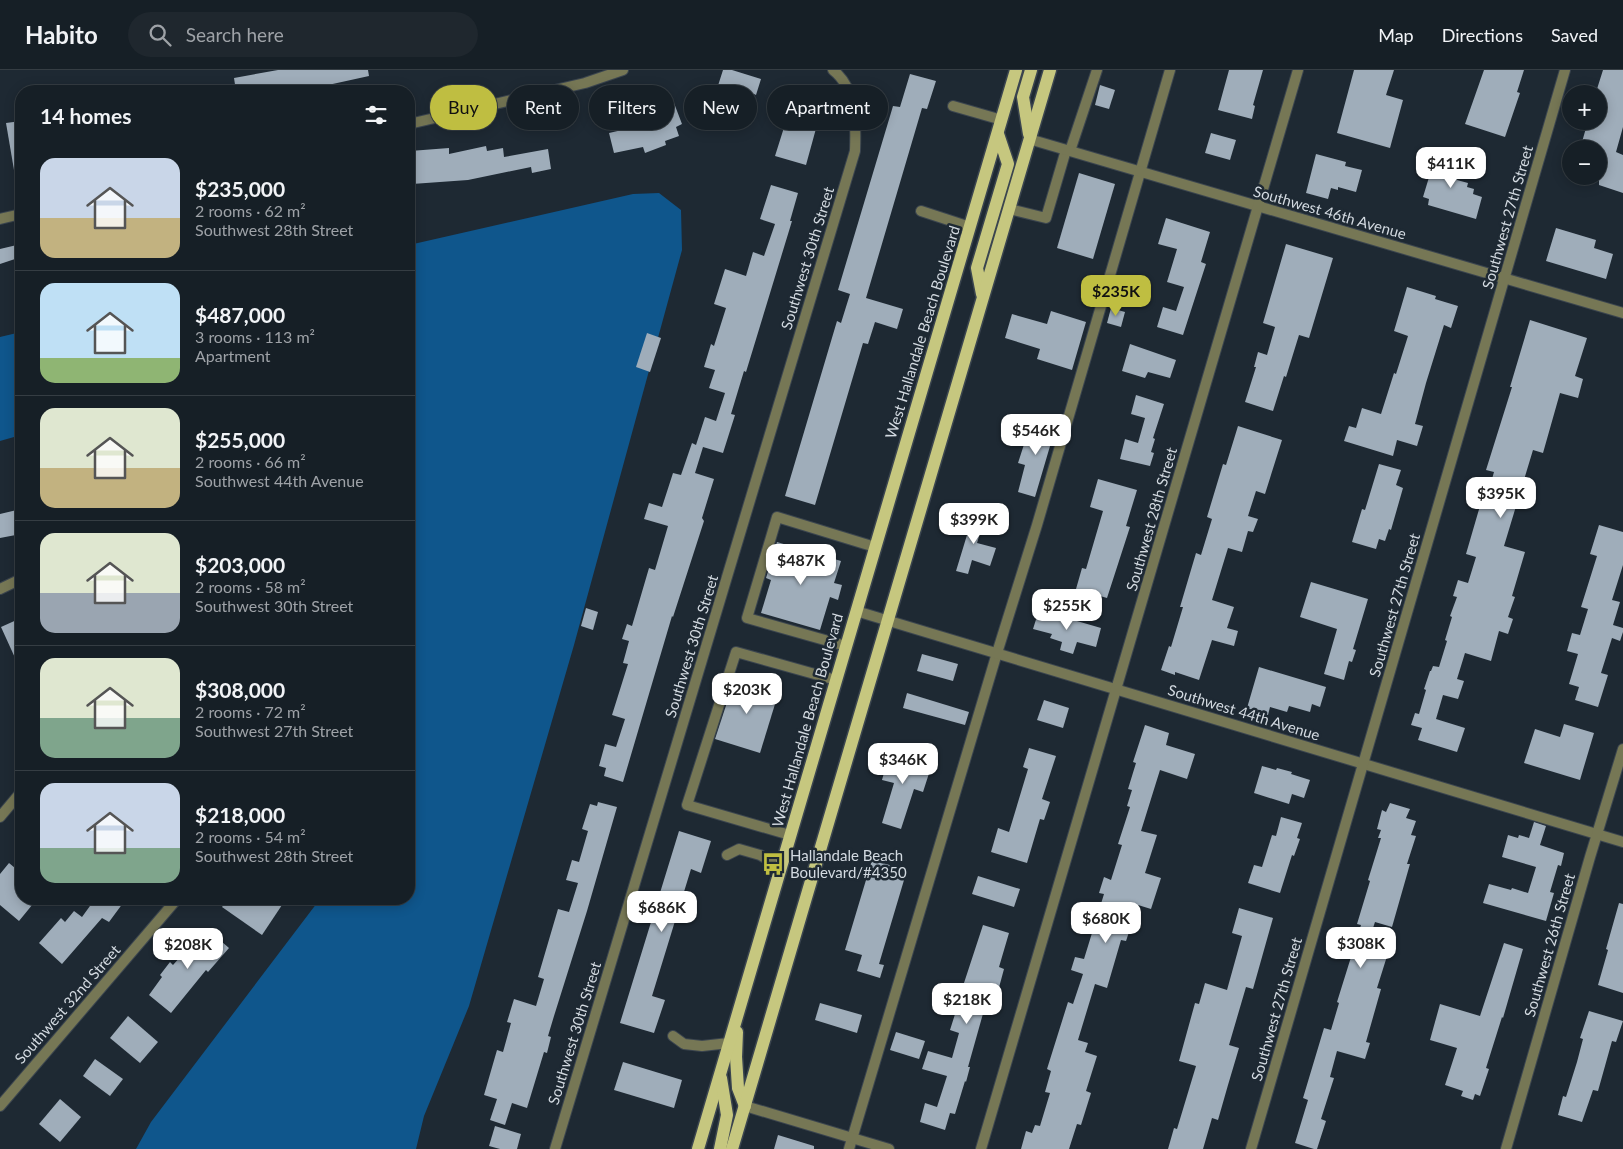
<!DOCTYPE html>
<html lang="en">
<head>
<meta charset="utf-8">
<style>
  body { margin:0; font-family:Lato,sans-serif; background:#1f272e; color:#f1f3f6; height:100vh; display:flex; flex-direction:column; font-size:19px; white-space:nowrap }
  * { box-sizing:border-box; margin:0 }
  p { font-size:16px; color:#9ea2a7 }
  .icon { flex:none; width:28px; height:28px; fill:none; stroke:currentColor; stroke-width:2; stroke-linecap:round; stroke-linejoin:round }
  .map { position:relative; flex:1; overflow:hidden }
  .panel { position:absolute; left:15px; top:15px; width:400px; height:820px; display:flex; flex-direction:column; background:#161f26; border-radius:20px; box-shadow:0 2px 12px #0003,0 0 0 1px #353d43 }
  .panel>* { flex:none }
  .hud { position:absolute; left:430px; top:15px; width:475px; height:45px; display:flex; gap:10px }
  .tools { position:absolute; left:1562px; top:15px; display:grid; gap:10px }
  .tools a { display:grid; place-items:center; width:45px; height:45px; border-radius:50%; background:#161f26; box-shadow:0 2px 12px #0003,0 0 0 1px #353d43; font-size:25px }
  .price { position:absolute; translate:-50% -42px; padding:0 11px; border-radius:10px; background:#fff; color:#222; font-size:16px; line-height:32px; filter:drop-shadow(0 1px 2px #0008) }
  .price::after { content:''; position:absolute; left:50%; top:30px; width:15px; height:11px; margin-left:-8px; background:inherit; clip-path:polygon(0 0,100% 0,50% 100%) }
  .price.active { background:#bfbe41; color:#111 }
  ul { padding:0; list-style:none }
  li { display:flex; align-items:center; gap:15px; height:125px; padding:0 25px }
  li+li { border-top:1px solid #353d43 }
  li span { display:grid; place-items:center; flex:none; width:140px; height:100px; border-radius:15px; color:#555 }
  li>.icon { margin-inline-start:auto }
  span .icon { width:60px; height:60px; fill:#fffc; stroke-width:1 }
  li b { font-size:21px }
  h2 { display:flex; justify-content:space-between; align-items:center; height:60px; padding:0 25px; font-size:21px }
  .chip { padding:0 18px; border-radius:22px; background:#161f26; box-shadow:0 2px 12px #0003,0 0 0 1px #353d43; font-size:18px; line-height:45px }
  .chip.active { background:#bfbe41; color:#111 }
  header { display:flex; align-items:center; gap:30px; box-sizing:border-box; height:70px; padding:0 25px; background:#161f26; border-bottom:1px solid #353d43 }
  header strong { font-size:24px }
  nav { display:flex; gap:28px; margin-inline-start:auto; font-size:18px }
  .search { width:350px; height:45px; background:#1f272e; display:flex; align-items:center; gap:12px; box-sizing:border-box; padding:0 18px; border-radius:28px; color:#9ea2a7; font-size:19px }
  .map>svg:first-child { display:block }
  .water { fill:#0f568c }
  .building { fill:#9fadba }
  .lines { fill:none; stroke-linecap:round; stroke-linejoin:round }
  .lane-casing { stroke:#3b454f; stroke-width:12 }
  .street-casing { stroke:#3b454f; stroke-width:12 }
  .primary-casing { stroke:#3b454f; stroke-width:15 }
  .lane { stroke:#767755; stroke-width:10 }
  .street { stroke:#767755; stroke-width:10 }
  .primary { stroke:#c6c77f; stroke-width:12 }
  .labels { text-anchor:middle; dominant-baseline:central; stroke-width:5; stroke-linejoin:round; paint-order:stroke }
  .street-label { font-size:15px; fill:#d3dae1; stroke:#1e2933 }
  .poi-label { font-size:15px; fill:#d3dae1; stroke:#1e2933; text-anchor:start }
</style>
</head>
<body>
<header>
<strong>Habito</strong>
<div class="search"><svg class="icon" aria-label="search" viewBox="0 0 24 24"><circle cx="10" cy="10" r="6"/><path d="M15 15l6 6"/></svg>Search here</div>
<nav><a>Map</a><a>Directions</a><a>Saved</a></nav>
</header>
<div class="map">
<svg width="1623" height="1079" viewBox="0 0 1623 1079">
  <rect width="100%" height="100%" fill="#1e2933"/>
  <g class="water">
    <polygon points="659,123 681,140 682,180 574,575 469,936 424,1046 416,1079 136,1079 151,1052 320,829 409,829 409,175 633,124"/>
    <polygon points="21,262 21,365 0,371 0,267"/>
  </g>
  <g class="building">
    <polygon points="278,0 368,0 369,6 328,15 328,17 302,21 236,21 234,8"/>
    <polygon points="723,0 732,0 761,9 756,25 754,24 750,36 715,25"/>
    <polygon points="1229,0 1263,0 1253,35 1255,36 1252,49 1218,40"/>
    <polygon points="1354,0 1394,0 1386,25 1403,30 1390,78 1337,63"/>
    <polygon points="1484,0 1524,0 1517,22 1520,23 1505,67 1465,54"/>
    <polygon points="1603,0 1623,0 1623,57 1616,82 1623,85 1623,123 1599,115 1599,79 1580,79 1588,51 1599,51 1599,20 1597,19"/>
    <polygon points="910,4 936,11 927,39 922,38 866,228 903,239 897,259 875,252 868,274 863,273 815,435 785,426 837,251 841,253 850,224 838,220 893,36 900,37"/>
    <polygon points="1100,15 1115,20 1109,39 1095,35"/>
    <polygon points="666,31 668,35 674,33 682,54 676,57 679,66 665,71 666,75 645,83 643,77 614,83 609,63 635,57 630,46"/>
    <polygon points="801,38 820,44 806,95 775,86 787,48 797,51"/>
    <polygon points="21,51 21,99 14,100 6,53"/>
    <polygon points="1211,63 1236,70 1230,90 1205,83"/>
    <polygon points="486,76 487,81 503,78 504,87 548,79 551,99 532,103 531,97 468,110 412,114 410,81 449,78 449,84"/>
    <polygon points="1316,84 1346,92 1345,96 1362,100 1356,122 1338,117 1338,120 1331,118 1328,129 1306,123"/>
    <polygon points="1442,84 1463,90 1457,110 1468,113 1467,117 1474,119 1473,124 1482,127 1476,149 1428,135 1429,129 1423,127 1430,104 1426,104 1430,91 1440,93"/>
    <polygon points="1079,103 1115,114 1093,189 1057,178"/>
    <polygon points="771,115 798,123 790,151 792,151 746,302 744,301 731,344 735,345 723,383 703,377 695,403 714,409 702,448 704,451 673,547 672,546 623,712 604,706 606,698 599,696 605,674 616,677 625,649 612,645 628,594 623,593 629,571 622,569 627,554 632,556 649,498 655,500 668,456 644,449 649,433 662,437 673,403 681,405 692,373 696,375 705,347 716,351 725,323 709,318 715,300 704,297 711,274 714,276 726,238 714,234 725,199 746,206 753,182 764,186 775,154 760,149"/>
    <polygon points="1166,148 1210,162 1201,192 1206,194 1183,265 1157,257 1163,237 1176,241 1184,217 1167,212 1177,179 1158,174"/>
    <polygon points="1556,158 1596,170 1594,178 1613,184 1606,209 1546,191"/>
    <polygon points="21,174 21,187 0,194 0,179"/>
    <polygon points="1286,174 1333,188 1309,268 1299,265 1286,307 1284,306 1273,341 1245,332 1256,297 1254,297 1258,282 1267,285 1275,257 1263,253"/>
    <polygon points="1407,217 1436,226 1435,229 1458,236 1451,258 1444,255 1426,313 1415,354 1423,356 1417,376 1397,370 1393,386 1344,371 1349,356 1356,358 1362,338 1381,344 1394,303 1396,304 1408,266 1394,261"/>
    <polygon points="1111,238 1125,242 1121,257 1107,253"/>
    <polygon points="1051,241 1086,252 1072,300 1037,289 1040,279 1005,268 1012,244 1047,254"/>
    <polygon points="1530,250 1587,268 1575,306 1583,309 1578,328 1560,323 1543,383 1533,380 1504,476 1525,482 1512,526 1515,527 1508,547 1513,549 1508,564 1499,561 1491,591 1465,583 1457,609 1464,611 1458,629 1443,625 1436,649 1465,658 1457,682 1418,670 1422,658 1411,655 1415,643 1419,644 1426,620 1424,619 1430,601 1431,601 1433,596 1439,597 1447,571 1445,570 1452,547 1450,546 1457,527 1453,526 1458,510 1468,513 1476,487 1466,484 1482,429 1486,430 1494,402 1486,400 1512,317 1510,317"/>
    <polygon points="647,263 661,268 650,302 636,297"/>
    <polygon points="1130,274 1176,290 1170,308 1148,302 1145,308 1122,301"/>
    <polygon points="1136,325 1164,334 1153,368 1155,369 1151,382 1154,383 1150,396 1120,389 1125,369 1138,373 1145,348 1131,344"/>
    <polygon points="1044,345 1058,349 1035,427 1018,422 1025,395 1018,393 1029,359 1039,363"/>
    <polygon points="1238,356 1282,370 1265,424 1256,421 1248,446 1258,449 1253,462 1248,461 1242,482 1228,478 1212,530 1234,537 1227,558 1238,561 1234,576 1212,570 1199,610 1175,602 1175,605 1161,600 1169,576 1171,577 1183,537 1180,537 1196,483 1201,485 1212,449 1207,447 1223,394 1226,395"/>
    <polygon points="1379,394 1401,400 1396,415 1403,418 1391,460 1389,459 1385,471 1379,469 1376,479 1352,472 1362,439 1365,440"/>
    <polygon points="1098,409 1137,420 1126,456 1130,457 1107,528 1076,519 1082,498 1086,499 1103,441 1090,437"/>
    <polygon points="21,439 21,464 0,468 0,444"/>
    <polygon points="965,444 984,450 977,473 996,478 990,496 972,490 968,504 956,501 967,465 959,463"/>
    <polygon points="1599,455 1623,462 1623,495 1612,530 1620,532 1613,555 1623,558 1623,562 1620,571 1612,568 1601,603 1608,605 1598,637 1575,630 1579,617 1569,614 1578,584 1567,581 1572,563 1580,565 1588,539 1581,537 1597,486 1590,484"/>
    <polygon points="777,472 841,491 834,513 842,515 838,530 830,527 820,560 761,543 771,510 766,508"/>
    <polygon points="1311,512 1368,529 1353,579 1356,580 1352,592 1349,591 1344,610 1324,604 1337,559 1300,547"/>
    <polygon points="586,538 598,542 593,560 581,556"/>
    <polygon points="1039,540 1101,558 1096,577 1077,572 1073,584 1060,580 1062,572 1050,568 1052,564 1033,559"/>
    <polygon points="21,548 21,601 1,557"/>
    <polygon points="922,584 958,594 953,611 917,601"/>
    <polygon points="1259,597 1326,617 1320,637 1312,634 1310,642 1289,636 1287,642 1270,637 1268,645 1247,638"/>
    <polygon points="735,608 779,621 760,683 715,669"/>
    <polygon points="907,623 969,642 965,655 903,638"/>
    <polygon points="1044,630 1069,638 1063,658 1037,650"/>
    <polygon points="1564,654 1594,663 1580,710 1524,693 1535,659 1560,667"/>
    <polygon points="1145,655 1169,663 1166,675 1195,684 1187,709 1160,700 1141,761 1157,765 1145,803 1161,808 1151,839 1138,835 1126,871 1121,870 1107,918 1095,914 1078,970 1088,973 1085,982 1097,986 1086,1021 1091,1023 1081,1055 1077,1054 1069,1079 1021,1079 1026,1061 1032,1063 1035,1055 1040,1056 1050,1023 1045,1022 1051,1001 1047,999 1068,932 1073,934 1083,904 1071,900 1075,887 1084,889 1104,824 1099,823 1104,807 1111,810 1122,775 1118,774 1130,737 1127,736 1132,720 1128,719 1136,693 1133,692"/>
    <polygon points="1029,678 1056,686 1042,729 1050,732 1044,750 1040,749 1027,793 991,782 998,758 1009,762 1028,699 1023,697"/>
    <polygon points="894,680 911,685 911,688 932,694 923,722 914,719 901,759 882,753 894,713 882,710 890,681 894,683"/>
    <polygon points="1262,696 1276,700 1277,698 1292,702 1291,704 1310,710 1304,728 1292,724 1289,734 1254,723"/>
    <polygon points="598,732 617,737 587,841 554,946 548,966 551,967 547,983 544,982 527,1038 512,1033 505,1055 490,1050 497,1029 484,1025 497,980 503,982 511,953 507,952 514,929 536,936 544,909 538,907 558,839 569,842 578,813 566,810 572,790 579,792 588,761 582,759 590,734 597,736"/>
    <polygon points="1390,733 1410,739 1406,748 1416,751 1411,765 1416,766 1407,794 1410,794 1392,857 1375,852 1367,876 1388,883 1377,918 1381,919 1366,972 1370,973 1365,989 1337,981 1330,1007 1334,1008 1321,1049 1326,1051 1317,1079 1314,1079 1295,1073 1308,1030 1303,1028 1324,958 1331,960 1339,933 1337,932 1361,855 1357,854 1370,811 1368,810 1381,768 1378,768 1381,760 1377,759 1382,740 1386,742"/>
    <polygon points="1281,747 1302,753 1297,768 1300,769 1294,786 1292,785 1280,823 1248,813 1254,795 1262,797 1272,765 1276,766"/>
    <polygon points="1534,752 1546,756 1540,775 1564,783 1561,796 1558,795 1550,822 1554,823 1546,851 1483,833 1489,814 1511,820 1512,818 1528,823 1536,797 1502,787 1508,765 1518,768 1519,765 1529,768"/>
    <polygon points="679,761 711,771 701,803 691,799 652,926 665,930 654,963 620,953"/>
    <polygon points="872,790 907,800 879,894 884,895 880,908 857,901 862,885 845,880"/>
    <polygon points="9,793 21,803 21,829 37,829 19,851 0,835 0,804"/>
    <polygon points="978,806 1020,819 1014,837 972,824"/>
    <polygon points="95,829 126,829 109,852 102,848 62,894 39,873 61,848 65,852 74,841 82,847"/>
    <polygon points="228,829 273,829 282,835 262,865 222,837"/>
    <polygon points="1619,833 1623,834 1623,923 1598,915 1608,880 1606,879"/>
    <polygon points="1239,838 1273,848 1253,919 1246,917 1229,975 1239,978 1228,1015 1218,1050 1212,1048 1203,1079 1168,1079 1174,1058 1177,1059 1196,996 1179,991 1195,933 1199,934 1205,913 1227,920 1242,866 1232,863"/>
    <polygon points="983,855 1009,863 999,897 1004,899 994,936 986,933 968,997 970,997 966,1012 965,1011 955,1044 950,1043 945,1060 920,1052 925,1033 937,1037 947,1006 922,999 928,981 952,988 959,963 950,960 956,941 968,944 976,920 963,916"/>
    <polygon points="206,858 229,878 208,902 206,900 171,943 149,925 162,907 160,905 170,892 173,895"/>
    <polygon points="1504,873 1523,879 1503,948 1502,947 1486,998 1489,999 1480,1026 1475,1024 1473,1030 1461,1026 1463,1021 1445,1015 1457,978 1430,970 1440,934 1480,946"/>
    <polygon points="820,933 862,945 857,963 815,950"/>
    <polygon points="1589,941 1623,951 1616,972 1612,971 1598,1021 1593,1020 1582,1052 1558,1045 1563,1026 1566,1027 1577,992 1583,969 1580,968"/>
    <polygon points="128,946 158,972 140,993 110,968"/>
    <polygon points="896,962 925,971 919,989 890,980"/>
    <polygon points="95,989 123,1009 110,1026 83,1006"/>
    <polygon points="623,992 682,1010 674,1038 614,1020"/>
    <polygon points="60,1029 81,1047 60,1072 39,1054"/>
    <polygon points="495,1056 521,1064 517,1079 500,1079 489,1076"/>
    <polygon points="778,1065 814,1076 814,1079 774,1079"/>
  </g>
  <g class="lines">
    <defs>
      <g id="lane">
        <polyline points="953,36 1002,50"/>
        <polyline points="1070,81 1097,0"/>
        <polyline points="1009,139 1046,148 1066,80"/>
        <polyline points="921,141 970,157"/>
        <polyline points="846,576 747,548 777,447 875,477"/>
        <polyline points="790,765 687,735 736,582 836,610"/>
        <polyline points="727,785 739,779 760,785 781,797"/>
        <polyline points="673,966 684,974 702,976 729,973"/>
        <polyline points="849,1079 997,583 1037,455 1170,0"/>
      </g>
      <g id="street">
        <polyline points="409,54 585,13 623,0"/>
        <polyline points="1029,69 1623,243"/>
        <polyline points="0,149 21,144"/>
        <polyline points="0,519 21,509"/>
        <polyline points="856,541 1623,772"/>
        <polyline points="0,747 21,722"/>
        <polyline points="0,1036 177,829"/>
        <polyline points="745,1036 889,1079"/>
        <path d="M 555,1079 L 855,81 C 856,52 857,19 833,0"/>
        <polyline points="981,1079 1298,0"/>
        <polyline points="1251,1079 1565,0"/>
        <polyline points="1506,1079 1590,787 1623,679"/>
      </g>
      <g id="primary">
        <polyline points="1029,64 1023,27 1031,0"/>
        <polyline points="982,224 977,198 1008,94 998,64"/>
        <polyline points="737,962 736,987 738,1018 745,1036"/>
        <polyline points="698,1079 1016,0"/>
        <polyline points="720,1079 727,1045 721,1008"/>
        <polyline points="732,1079 1050,0"/>
      </g>
    </defs>
    <use href="#lane" class="lane-casing"/>
    <use href="#street" class="street-casing"/>
    <use href="#primary" class="primary-casing"/>
    <use href="#lane" class="lane"/>
    <use href="#street" class="street"/>
    <use href="#primary" class="primary"/>
  </g>
  <defs>
    <symbol id="bus-bare" viewBox="-9 -9 18 18"><path d="M-5-6H5V4H4V6H2V4H-2V6H-4V4H-5ZM-3.5-4V0h7V-4ZM-3.5 1.2v1.5H-2V1.2ZM2 1.2v1.5H3.5V1.2Z" fill="#bfbe41" stroke="#1e2933" stroke-width="2.5" paint-order="stroke"/></symbol>
  </defs>
  <g fill-rule="evenodd">
    <use href="#bus-bare" x="757" y="778" width="32" height="32"/>
  </g>
  <g class="labels">
    <g class="street-label">
      <text transform="translate(1330 142) rotate(16)">Southwest 46th Avenue</text>
      <text transform="translate(1507 147) rotate(-74)">Southwest 27th Street</text>
      <text transform="translate(807 188) rotate(-73)">Southwest 30th Street</text>
      <text transform="translate(922 262) rotate(-73)">West Hallandale Beach Boulevard</text>
      <text transform="translate(1151 449) rotate(-74)">Southwest 28th Street</text>
      <text transform="translate(1394 535) rotate(-74)">Southwest 27th Street</text>
      <text transform="translate(691 576) rotate(-73)">Southwest 30th Street</text>
      <text transform="translate(1244 642) rotate(17)">Southwest 44th Avenue</text>
      <text transform="translate(807 650) rotate(-74)">West Hallandale Beach Boulevard</text>
      <text transform="translate(1549 875) rotate(-74)">Southwest 26th Street</text>
      <text transform="translate(67 934) rotate(-49)">Southwest 32nd Street</text>
      <text transform="translate(1276 939) rotate(-74)">Southwest 27th Street</text>
      <text transform="translate(574 963) rotate(-73)">Southwest 30th Street</text>
    </g>
    <g class="poi-label">
      <text x="790" y="785">Hallandale Beach<tspan x="790" dy="17">Boulevard/#4350</tspan></text>
    </g>
  </g>
</svg>
<div class="tools">
<a>+</a>
<a>−</a>
</div>
<b class="price" style="left:1451px;top:119px">$411K</b>
<b class="price active" style="left:1116px;top:247px">$235K</b>
<b class="price" style="left:1036px;top:386px">$546K</b>
<b class="price" style="left:1501px;top:449px">$395K</b>
<b class="price" style="left:974px;top:475px">$399K</b>
<b class="price" style="left:801px;top:516px">$487K</b>
<b class="price" style="left:1067px;top:561px">$255K</b>
<b class="price" style="left:747px;top:645px">$203K</b>
<b class="price" style="left:903px;top:715px">$346K</b>
<b class="price" style="left:662px;top:863px">$686K</b>
<b class="price" style="left:1106px;top:874px">$680K</b>
<b class="price" style="left:1361px;top:899px">$308K</b>
<b class="price" style="left:188px;top:900px">$208K</b>
<b class="price" style="left:967px;top:955px">$218K</b>
<div class="hud">
<a class="chip active">Buy</a>
<a class="chip">Rent</a>
<a class="chip">Filters</a>
<a class="chip">New</a>
<a class="chip">Apartment</a>
</div>
<section class="panel">
<h2>14 homes<svg class="icon" aria-label="filters" viewBox="0 0 24 24"><path d="M4 7h16M4 17h16"/><circle cx="9" cy="7" r="2"/><circle cx="15" cy="17" r="2"/></svg></h2>
<ul>
<li><span style="background:linear-gradient(#c9d6e8 60%,#c2b280 0)"><svg class="icon" aria-label="home" viewBox="0 0 24 24"><path d="M3 11l9-7 9 7M6 9v11h12V9"/></svg></span><div><b>$235,000</b><p>2 rooms · 62 m²</p><p>Southwest 28th Street</p></div></li>
<li><span style="background:linear-gradient(#bfe0f5 75%,#8fb573 0)"><svg class="icon" aria-label="home" viewBox="0 0 24 24"><path d="M3 11l9-7 9 7M6 9v11h12V9"/></svg></span><div><b>$487,000</b><p>3 rooms · 113 m²</p><p>Apartment</p></div></li>
<li><span style="background:linear-gradient(#dfe7d0 60%,#c2b280 0)"><svg class="icon" aria-label="home" viewBox="0 0 24 24"><path d="M3 11l9-7 9 7M6 9v11h12V9"/></svg></span><div><b>$255,000</b><p>2 rooms · 66 m²</p><p>Southwest 44th Avenue</p></div></li>
<li><span style="background:linear-gradient(#dfe7d0 60%,#9aa5b1 0)"><svg class="icon" aria-label="home" viewBox="0 0 24 24"><path d="M3 11l9-7 9 7M6 9v11h12V9"/></svg></span><div><b>$203,000</b><p>2 rooms · 58 m²</p><p>Southwest 30th Street</p></div></li>
<li><span style="background:linear-gradient(#dfe7d0 60%,#7fa58c 0)"><svg class="icon" aria-label="home" viewBox="0 0 24 24"><path d="M3 11l9-7 9 7M6 9v11h12V9"/></svg></span><div><b>$308,000</b><p>2 rooms · 72 m²</p><p>Southwest 27th Street</p></div></li>
<li><span style="background:linear-gradient(#c9d6e8 65%,#7fa58c 0)"><svg class="icon" aria-label="home" viewBox="0 0 24 24"><path d="M3 11l9-7 9 7M6 9v11h12V9"/></svg></span><div><b>$218,000</b><p>2 rooms · 54 m²</p><p>Southwest 28th Street</p></div></li>
</ul>
</section>
</div>
</body>
</html>
